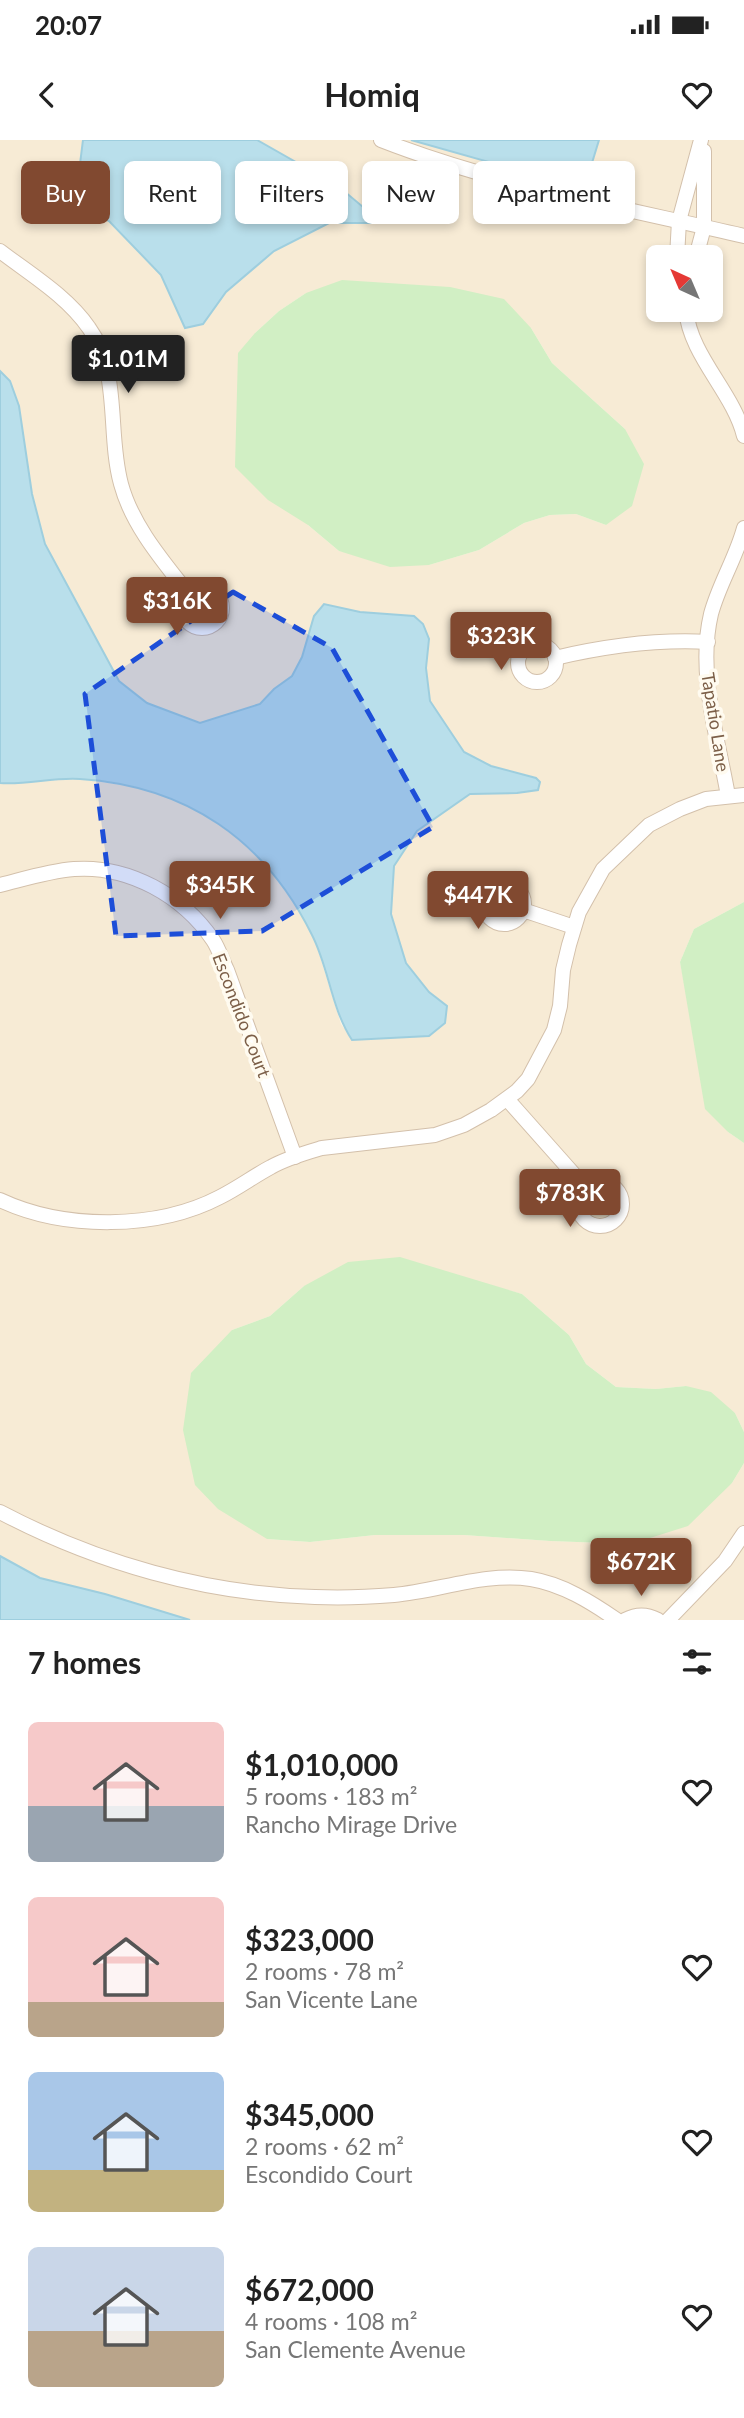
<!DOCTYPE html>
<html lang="en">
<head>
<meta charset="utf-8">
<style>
  body { margin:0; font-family:Lato,sans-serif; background:#f2f2f2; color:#222; height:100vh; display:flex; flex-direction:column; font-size:26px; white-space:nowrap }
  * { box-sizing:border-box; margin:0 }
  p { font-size:23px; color:#767676 }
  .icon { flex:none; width:38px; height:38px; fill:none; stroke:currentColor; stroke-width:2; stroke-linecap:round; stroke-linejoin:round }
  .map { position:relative; height:1480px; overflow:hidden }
  .details { display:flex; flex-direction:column; background:#fff; flex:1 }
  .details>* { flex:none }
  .banner { position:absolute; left:21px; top:21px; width:704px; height:63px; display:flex; gap:14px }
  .needle { width:46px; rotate:316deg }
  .fabs { position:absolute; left:646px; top:105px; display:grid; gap:14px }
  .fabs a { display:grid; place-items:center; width:77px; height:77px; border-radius:10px; background:#fff; box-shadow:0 4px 10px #0003; font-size:35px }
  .price { position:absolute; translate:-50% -60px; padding:0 16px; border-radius:7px; background:#814930; color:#fff; font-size:23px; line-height:46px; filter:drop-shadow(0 2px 4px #0008) }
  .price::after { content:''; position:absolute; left:50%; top:42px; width:21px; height:16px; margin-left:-10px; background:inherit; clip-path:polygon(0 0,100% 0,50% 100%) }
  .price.current { background:#222; color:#fff }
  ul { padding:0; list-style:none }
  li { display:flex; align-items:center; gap:21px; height:175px; padding:0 28px }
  li span { display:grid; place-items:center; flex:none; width:196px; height:140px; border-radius:10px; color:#555 }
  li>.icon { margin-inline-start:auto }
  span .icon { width:84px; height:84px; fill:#fffc; stroke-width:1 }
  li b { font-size:30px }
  h2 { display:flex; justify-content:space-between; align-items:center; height:84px; padding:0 28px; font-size:30px }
  .chip { padding:0 24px; border-radius:10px; background:#fff; box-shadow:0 4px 10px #0003; font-size:24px; line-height:63px }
  .chip.current { background:#814930; color:#fff }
  .status { display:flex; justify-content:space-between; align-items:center; height:49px; padding:0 35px; background:#fff; direction:ltr }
  .status svg { height:19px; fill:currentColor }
  header { display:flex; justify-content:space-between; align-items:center; height:91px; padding:0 28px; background:#fff; font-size:32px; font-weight:700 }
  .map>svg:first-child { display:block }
  .residential { fill:#f7ebd5; fill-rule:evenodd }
  .green { fill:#d1efc4 }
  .water { fill:#b9dfeb; stroke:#9ecede; stroke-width:2 }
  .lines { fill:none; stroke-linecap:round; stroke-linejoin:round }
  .minor-casing { stroke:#d3c0ab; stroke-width:16 }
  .minor { stroke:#fff; stroke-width:14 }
  .marked { fill:#1d4ed8; fill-opacity:0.2; stroke:#1d4ed8; stroke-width:5; stroke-dasharray:14 9; stroke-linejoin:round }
  .labels { text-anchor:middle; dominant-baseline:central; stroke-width:7; stroke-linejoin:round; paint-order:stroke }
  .street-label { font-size:18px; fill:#7c5f48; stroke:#fffbf0 }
</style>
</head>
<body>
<div class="status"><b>20:07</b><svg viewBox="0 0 49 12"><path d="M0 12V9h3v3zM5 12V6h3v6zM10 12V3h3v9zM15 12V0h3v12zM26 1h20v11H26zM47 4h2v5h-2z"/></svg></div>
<header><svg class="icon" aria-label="back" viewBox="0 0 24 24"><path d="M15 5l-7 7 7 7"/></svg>Homiq<svg class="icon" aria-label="heart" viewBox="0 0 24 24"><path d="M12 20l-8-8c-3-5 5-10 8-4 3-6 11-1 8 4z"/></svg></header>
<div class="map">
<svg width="744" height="1480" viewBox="0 0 744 1480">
  <rect width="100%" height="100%" fill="#fef8e8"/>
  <path class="residential" d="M 0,0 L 83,0 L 75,63 L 109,81 L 161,135 L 185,188 L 203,184 L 226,152 L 274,111 L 329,83 L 266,5 L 257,0 L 411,0 L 583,48 L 599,0 L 744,0 L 744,762 L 694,789 L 680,822 L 688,862 L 728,992 L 744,1003 L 744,1292 L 735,1273 L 686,1246 L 656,1249 L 616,1247 L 586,1224 L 569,1195 L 522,1154 L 475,1141 L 304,1146 L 270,1176 L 232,1190 L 267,1399 L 310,1402 L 375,1395 L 464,1395 L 550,1401 L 631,1404 L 732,1343 L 744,1323 L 744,1480 L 190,1480 L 105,1454 L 40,1438 L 0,1416 L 0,643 L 79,639 L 143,648 L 190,665 L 246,703 L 283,744 L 314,797 L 341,884 L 352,899 L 378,897 L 447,866 L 429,852 L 406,823 L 391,774 L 394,726 L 417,691 L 470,653 L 517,653 L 538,650 L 535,637 L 491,626 L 464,613 L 430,561 L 426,528 L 429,499 L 360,472 L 324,464 L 314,476 L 302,517 L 292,536 L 274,549 L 260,564 L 230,575 L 200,583 L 147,563 L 119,541 L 45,404 L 32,354 L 19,266 L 10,241 L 0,231 ZM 658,117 L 710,117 L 710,170 L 658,170 ZM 306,153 L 531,188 L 552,223 L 625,289 L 606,385 L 576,374 L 550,375 L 524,383 L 479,410 L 429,425 L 339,411 L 308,385 L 255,193 L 279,171 Z"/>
  <g class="green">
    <polygon points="342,140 450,147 504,159 531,188 552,223 625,289 644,324 632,366 606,385 576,374 550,375 524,383 479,410 429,425 390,427 339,411 308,385 268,360 235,327 238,213 255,193 279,171 306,153"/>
    <polygon points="744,762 744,1003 728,992 705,969 680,822 694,789"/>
    <polygon points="400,1117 522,1154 569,1195 586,1224 616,1247 656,1249 686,1246 711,1252 735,1273 744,1292 744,1323 732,1343 688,1386 631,1404 550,1401 464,1395 375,1395 310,1402 267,1399 218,1369 195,1345 183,1290 191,1233 232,1190 270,1176 304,1146 348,1122"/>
  </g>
  <g class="water">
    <polygon points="83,0 257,0 338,46 369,72 374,83 329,83 274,111 226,152 203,184 185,188 161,135 109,81 75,64"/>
    <polygon points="411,0 599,0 584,49"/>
    <path d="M 0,231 L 10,241 L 19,266 L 32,354 L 45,404 L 119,541 L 147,563 L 200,583 L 260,564 L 274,549 L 292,536 L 302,517 L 314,476 L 324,464 L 360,472 L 414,476 L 423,484 L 429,499 L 426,528 L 430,561 L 464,612 L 491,626 L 536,638 L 540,642 L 538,650 L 517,653 L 470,654 L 417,691 L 394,726 L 391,774 L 406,823 L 429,852 L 447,866 L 445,883 L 429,896 L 352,900 C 331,868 329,828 312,795 C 265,700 187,646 80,639 C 54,637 27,645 0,643 Z"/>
    <polygon points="0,1416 40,1438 105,1454 190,1480 0,1480"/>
  </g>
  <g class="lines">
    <defs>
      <g id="minor">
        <path d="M 381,0 C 496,45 624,68 744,96"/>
        <path d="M 0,111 C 30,134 67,156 89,188 C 121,232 107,293 121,344 C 132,385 162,420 188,453"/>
        <polyline points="677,117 679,81 701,0"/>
        <polyline points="696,117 704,87 704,11"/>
        <path d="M 686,170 C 690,216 733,252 744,296"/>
        <circle cx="202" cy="468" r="20"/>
        <circle cx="537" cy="523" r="19"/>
        <path d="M 555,518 C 606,506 655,499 708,502"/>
        <path d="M 728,656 C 718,598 697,533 711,474 C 719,444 736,418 744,388"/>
        <circle cx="504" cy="764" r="20"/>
        <path d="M 0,745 C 24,739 49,731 74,729 C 129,725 183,756 213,800 C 219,809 222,820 227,830 L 295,1017"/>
        <polyline points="523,770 574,787"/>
        <polyline points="507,959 586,1048"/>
        <circle cx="600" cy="1064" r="22"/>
        <path d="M 0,1060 C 64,1090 157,1090 220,1057 C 238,1048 254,1036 271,1027 C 287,1018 305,1013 322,1008 L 435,995 L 464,985 L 491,970 L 517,951 L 528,939 L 554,890 L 560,866 L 563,830 L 569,805 L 579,772 L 603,729 L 649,685 L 680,669 L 706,659 L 744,655"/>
        <path d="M 0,1372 C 97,1423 205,1454 315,1457 C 339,1458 370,1457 394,1455 C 439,1451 485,1432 531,1439 C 562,1444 591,1462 617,1480"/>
        <path d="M 625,1480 C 637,1474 646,1474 658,1480"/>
        <polyline points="668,1480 725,1421 744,1393"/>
      </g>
    </defs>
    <use href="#minor" class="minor-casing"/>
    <use href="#minor" class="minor"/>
  </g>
  <path class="marked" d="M 233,452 L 332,508 L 433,687 L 262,791 L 116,796 L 85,554 Z"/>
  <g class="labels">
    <g class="street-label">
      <text transform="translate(716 582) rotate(81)">Tapatio Lane</text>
      <text transform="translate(242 875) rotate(69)">Escondido Court</text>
    </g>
  </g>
</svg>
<div class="fabs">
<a><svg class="needle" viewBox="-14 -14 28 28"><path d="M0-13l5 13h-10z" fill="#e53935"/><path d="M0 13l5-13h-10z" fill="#767676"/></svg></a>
</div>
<b class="price current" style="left:128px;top:255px">$1.01M</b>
<b class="price" style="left:177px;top:497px">$316K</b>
<b class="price" style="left:501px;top:532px">$323K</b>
<b class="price" style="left:220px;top:781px">$345K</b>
<b class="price" style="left:478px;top:791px">$447K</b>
<b class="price" style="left:570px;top:1089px">$783K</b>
<b class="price" style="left:641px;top:1458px">$672K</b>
<div class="banner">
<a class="chip current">Buy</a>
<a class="chip">Rent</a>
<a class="chip">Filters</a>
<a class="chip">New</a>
<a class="chip">Apartment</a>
</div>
</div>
<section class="details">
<h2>7 homes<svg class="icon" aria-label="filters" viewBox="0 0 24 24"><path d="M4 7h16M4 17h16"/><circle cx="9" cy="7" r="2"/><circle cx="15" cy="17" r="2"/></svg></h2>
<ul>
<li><span style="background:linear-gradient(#f6c9c9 60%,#9aa5b1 0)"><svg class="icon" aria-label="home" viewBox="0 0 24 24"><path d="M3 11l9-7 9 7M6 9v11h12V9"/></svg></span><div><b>$1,010,000</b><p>5 rooms · 183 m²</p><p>Rancho Mirage Drive</p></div><svg class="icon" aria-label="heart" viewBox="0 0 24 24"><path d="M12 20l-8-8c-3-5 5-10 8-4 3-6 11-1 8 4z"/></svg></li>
<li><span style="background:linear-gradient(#f6c9c9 75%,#b9a48a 0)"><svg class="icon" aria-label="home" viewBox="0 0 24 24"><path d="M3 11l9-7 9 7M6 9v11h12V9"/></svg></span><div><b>$323,000</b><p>2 rooms · 78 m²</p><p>San Vicente Lane</p></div><svg class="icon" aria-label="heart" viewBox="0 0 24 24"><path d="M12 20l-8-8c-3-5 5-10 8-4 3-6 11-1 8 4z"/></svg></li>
<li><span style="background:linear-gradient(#a9c7e8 70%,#c2b280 0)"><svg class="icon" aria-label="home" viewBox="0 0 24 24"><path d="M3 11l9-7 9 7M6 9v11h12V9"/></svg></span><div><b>$345,000</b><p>2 rooms · 62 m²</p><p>Escondido Court</p></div><svg class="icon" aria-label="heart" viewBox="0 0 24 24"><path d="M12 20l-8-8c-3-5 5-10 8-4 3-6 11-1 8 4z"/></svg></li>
<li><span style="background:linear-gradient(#c9d6e8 60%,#b9a48a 0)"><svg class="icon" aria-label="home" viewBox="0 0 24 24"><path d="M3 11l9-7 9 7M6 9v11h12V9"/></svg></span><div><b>$672,000</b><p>4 rooms · 108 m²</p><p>San Clemente Avenue</p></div><svg class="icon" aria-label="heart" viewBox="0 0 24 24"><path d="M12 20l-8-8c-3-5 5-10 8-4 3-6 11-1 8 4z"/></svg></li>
</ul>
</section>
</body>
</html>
